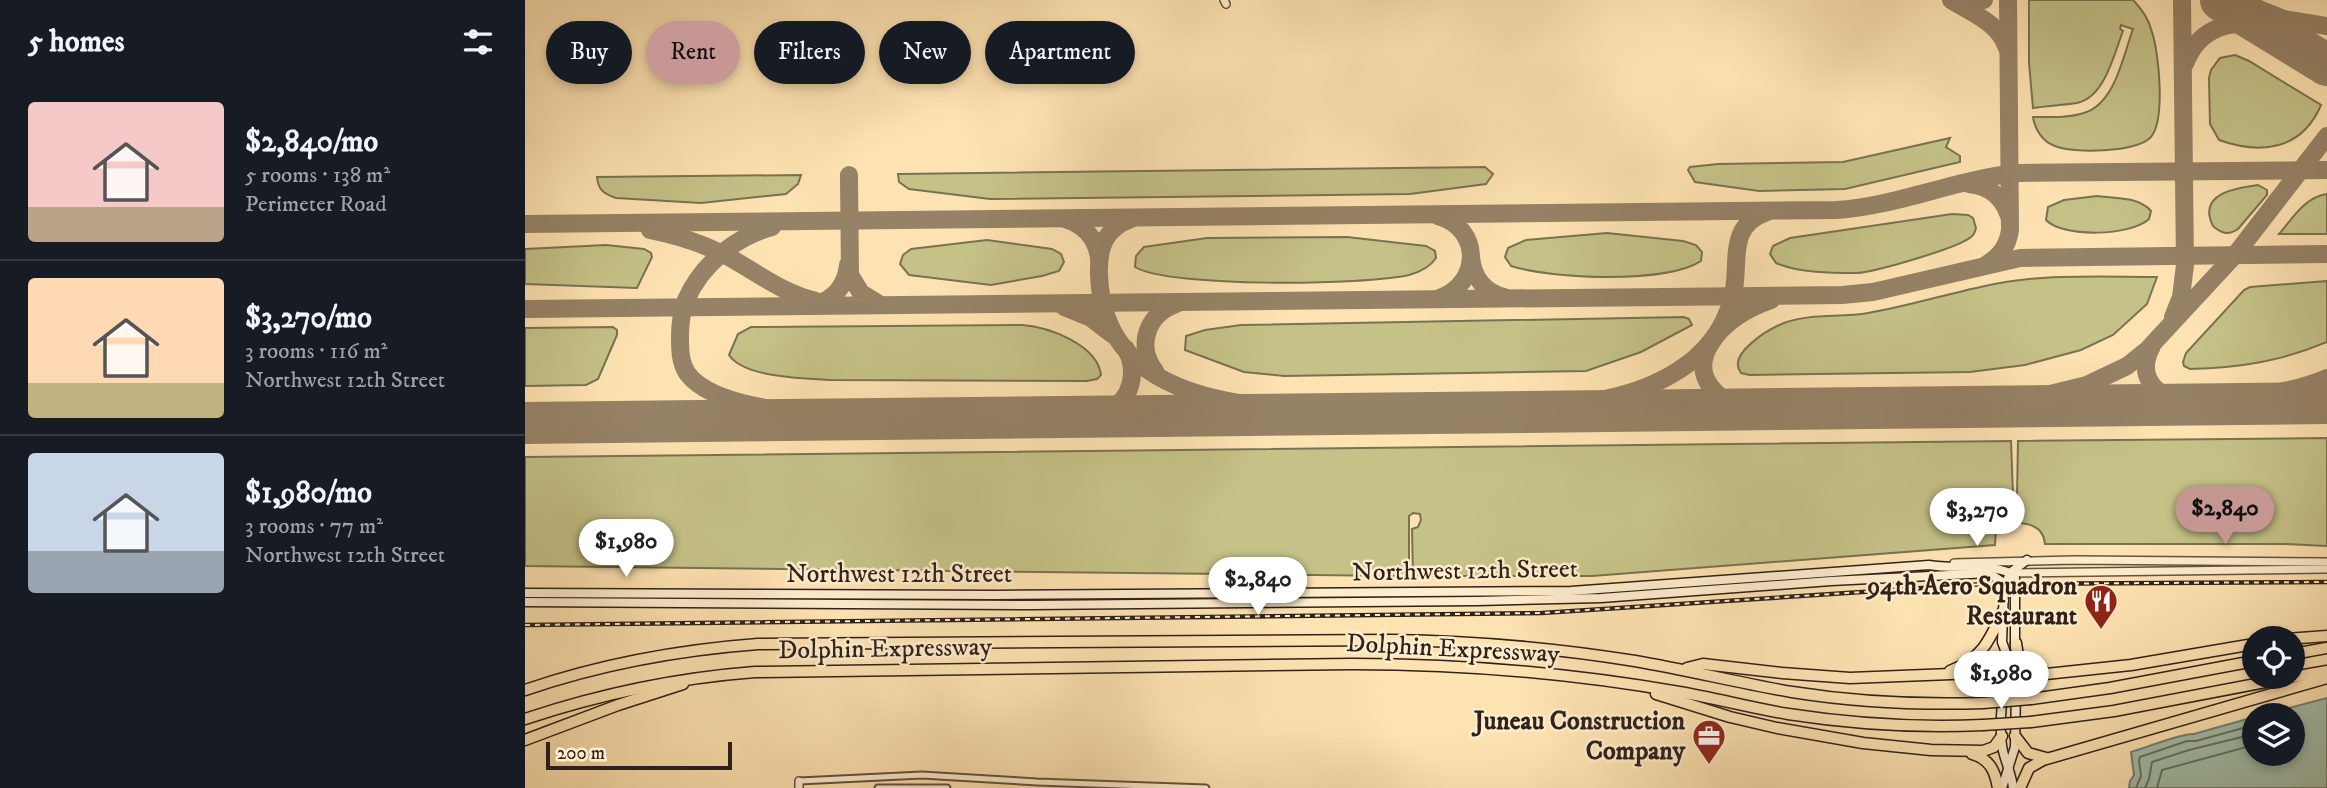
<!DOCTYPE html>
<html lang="en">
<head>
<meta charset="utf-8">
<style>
  body { margin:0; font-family:"IM FELL DW Pica",serif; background:#242831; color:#f1f3f6; height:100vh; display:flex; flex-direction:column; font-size:26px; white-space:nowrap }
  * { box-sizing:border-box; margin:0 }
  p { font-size:23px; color:#9ea1a6 }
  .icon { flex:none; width:38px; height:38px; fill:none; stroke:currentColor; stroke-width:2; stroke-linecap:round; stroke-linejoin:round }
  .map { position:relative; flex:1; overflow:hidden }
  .details { display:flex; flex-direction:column; background:#171b24; width:525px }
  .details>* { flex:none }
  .banner { position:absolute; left:21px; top:21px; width:665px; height:63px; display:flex; gap:14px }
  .controls { position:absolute; left:1717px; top:626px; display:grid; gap:14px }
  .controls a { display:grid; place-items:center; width:63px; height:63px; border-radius:50%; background:#171b24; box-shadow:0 4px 10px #0003; font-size:35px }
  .scale { position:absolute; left:21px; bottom:18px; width:186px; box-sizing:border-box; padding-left:7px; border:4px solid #2f211b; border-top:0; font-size:19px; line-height:24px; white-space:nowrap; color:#2f211b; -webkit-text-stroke:5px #feedcd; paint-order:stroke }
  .price { position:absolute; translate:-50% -60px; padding:0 16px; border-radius:24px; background:#fff; color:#222; font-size:23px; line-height:46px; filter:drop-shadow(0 2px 4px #0008) }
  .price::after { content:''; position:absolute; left:50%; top:42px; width:21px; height:16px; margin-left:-10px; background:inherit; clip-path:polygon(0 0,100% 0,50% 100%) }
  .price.selected { background:#c59692; color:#111 }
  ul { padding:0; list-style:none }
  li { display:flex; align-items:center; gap:21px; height:175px; padding:0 28px }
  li+li { border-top:2px solid #363941 }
  li span { display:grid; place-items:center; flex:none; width:196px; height:140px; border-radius:7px; color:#555 }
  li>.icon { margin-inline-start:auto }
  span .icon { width:84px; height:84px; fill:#fffc; stroke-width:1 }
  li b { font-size:30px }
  h2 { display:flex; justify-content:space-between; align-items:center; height:84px; padding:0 28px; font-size:30px }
  .pill { padding:0 24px; border-radius:32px; background:#171b24; box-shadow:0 4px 10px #0003; font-size:24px; line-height:63px }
  .pill.selected { background:#c59692; color:#111 }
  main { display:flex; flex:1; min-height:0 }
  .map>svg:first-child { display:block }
  .green { fill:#c5c288; stroke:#7a7252; stroke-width:2 }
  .water { fill:#a0beaa; stroke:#737f71; stroke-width:2 }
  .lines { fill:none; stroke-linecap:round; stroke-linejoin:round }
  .shore { stroke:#687062; stroke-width:2 }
  .taxiway { stroke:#968266; stroke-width:18 }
  .runway { stroke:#968266; stroke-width:42 }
  .minor-casing { stroke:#635241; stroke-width:9 }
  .tertiary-casing { stroke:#635241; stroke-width:10 }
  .secondary-casing { stroke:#2f211b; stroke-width:11 }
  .motorway-casing { stroke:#2f211b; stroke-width:13 }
  .minor { stroke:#feedcd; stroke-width:5 }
  .tertiary { stroke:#feedcd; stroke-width:7 }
  .secondary { stroke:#feedcd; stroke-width:8 }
  .motorway { stroke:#fee3b2; stroke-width:10 }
  .rail-casing { stroke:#2f211b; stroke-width:4.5 }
  .rail { stroke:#feedcd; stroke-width:2; stroke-dasharray:5; stroke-linecap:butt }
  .motorway-bridge-casing { stroke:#2f211b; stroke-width:13; stroke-linecap:butt }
  .motorway-bridge { stroke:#fee3b2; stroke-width:10 }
  .labels { text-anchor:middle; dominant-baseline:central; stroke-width:5; stroke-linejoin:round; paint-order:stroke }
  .street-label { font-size:26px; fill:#2f211b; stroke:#feedcd }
  .poi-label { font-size:26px; font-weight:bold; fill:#2f211b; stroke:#feedcd; text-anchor:end }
</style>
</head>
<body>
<main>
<section class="details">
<h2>5 homes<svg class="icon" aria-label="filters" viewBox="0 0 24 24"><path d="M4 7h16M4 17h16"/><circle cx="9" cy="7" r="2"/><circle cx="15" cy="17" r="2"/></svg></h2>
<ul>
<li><span style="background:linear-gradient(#f6c9c9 75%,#b9a48a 0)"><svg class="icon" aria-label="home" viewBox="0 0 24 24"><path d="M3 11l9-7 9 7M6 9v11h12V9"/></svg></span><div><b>$2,840/mo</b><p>5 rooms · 138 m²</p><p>Perimeter Road</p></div></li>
<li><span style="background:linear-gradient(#ffd9b3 75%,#c2b280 0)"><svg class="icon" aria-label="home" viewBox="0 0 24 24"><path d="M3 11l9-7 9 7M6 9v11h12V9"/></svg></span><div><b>$3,270/mo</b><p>3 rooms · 116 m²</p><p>Northwest 12th Street</p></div></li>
<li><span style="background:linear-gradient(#c9d6e8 70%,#9aa5b1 0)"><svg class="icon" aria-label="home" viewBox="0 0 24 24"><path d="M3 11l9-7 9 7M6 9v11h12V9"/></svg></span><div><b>$1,980/mo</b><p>3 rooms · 77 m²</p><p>Northwest 12th Street</p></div></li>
</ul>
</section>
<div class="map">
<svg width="1802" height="788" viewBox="0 0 1802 788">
  <rect width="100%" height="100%" fill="#fee3b2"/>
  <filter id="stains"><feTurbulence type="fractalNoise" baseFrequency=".00286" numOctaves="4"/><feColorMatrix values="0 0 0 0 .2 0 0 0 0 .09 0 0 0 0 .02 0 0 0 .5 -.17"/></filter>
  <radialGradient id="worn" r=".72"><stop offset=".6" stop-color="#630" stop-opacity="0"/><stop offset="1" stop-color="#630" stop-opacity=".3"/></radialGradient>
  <g class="green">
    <path d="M 1504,0 L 1608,0 C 1617,9 1624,20 1627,32 C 1634,53 1641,122 1625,138 C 1610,152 1549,154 1530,146 C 1518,142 1510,130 1508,117 C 1525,117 1543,118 1559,113 C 1590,104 1598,56 1608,29 L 1596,25 L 1595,29 L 1598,31 C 1589,54 1580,97 1552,103 C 1538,105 1522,106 1508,108 L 1504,63 Z"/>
    <path d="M 1710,55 L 1724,61 L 1796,105 C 1777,150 1736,155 1694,140 L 1685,124 L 1684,78 L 1686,70 L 1695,58 Z"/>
    <polygon points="1425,138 1421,147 1435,156 1435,162 1320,189 1234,191 1170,182 1163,170 1165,167 1193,164 1318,162"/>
    <polygon points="960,167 968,174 961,184 885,194 465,199 384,189 374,182 373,174"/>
    <path d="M 276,175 L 273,184 L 261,194 L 176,203 L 91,198 C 79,194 73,190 72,177 Z"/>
    <path d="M 1733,185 L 1742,190 L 1742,195 L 1713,229 C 1703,236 1696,233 1688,226 C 1672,194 1710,188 1733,185 Z"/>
    <path d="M 1802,194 L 1802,234 L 1754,234 C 1768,218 1780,197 1802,194 Z"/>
    <path d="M 1572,196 C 1590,198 1614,197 1626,211 L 1624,219 C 1606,236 1538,238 1521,220 L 1523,207 L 1539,200 Z"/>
    <path d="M 1427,214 L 1443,215 L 1448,218 L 1451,228 C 1450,232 1449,235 1446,237 C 1433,248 1350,272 1332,273 C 1307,273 1274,273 1251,263 L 1245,254 L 1248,246 L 1265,238 Z"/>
    <path d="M 1082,233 L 1158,241 L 1171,245 L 1177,252 L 1176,261 C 1141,284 1027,279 986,266 L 980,257 L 983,248 L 1001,240 Z"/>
    <path d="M 822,237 L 901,246 L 910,251 L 911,258 C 905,267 895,272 884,275 C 842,285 644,288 610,267 L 611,256 L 619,247 L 682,238 Z"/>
    <polygon points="462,240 527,249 536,254 539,262 534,271 517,276 466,285 384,275 375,264 378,255 386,249"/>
    <polygon points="81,245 119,249 126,253 127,257 112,288 0,284 0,249"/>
    <path d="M 1632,277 L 1622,304 L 1588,335 L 1556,350 L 1500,365 L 1445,372 L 1225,375 L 1216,373 C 1201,354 1244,329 1259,323 C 1286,313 1315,318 1343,313 C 1397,304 1450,284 1504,279 C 1546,275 1590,277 1632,277 Z"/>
    <path d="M 1802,281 L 1802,342 C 1757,361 1714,368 1665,369 L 1659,366 L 1658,362 L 1661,353 L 1719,290 L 1725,287 Z"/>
    <polygon points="1159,317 1164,319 1167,325 1116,352 1061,371 759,376 719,372 660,350 661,336 680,330 716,325"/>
    <path d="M 497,325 C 523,327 572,344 576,375 L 572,379 L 562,381 L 305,380 C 280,378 219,378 204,355 L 213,334 L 226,327 Z"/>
    <polygon points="88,327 92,330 92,335 73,379 61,385 0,386 0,328"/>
    <path d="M 1802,438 L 1802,546 L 1761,544 L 1520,544 C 1519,529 1508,524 1495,523 L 1492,497 L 1493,441 Z"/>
    <polygon points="1486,441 1489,522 1471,526 1470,545 1067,576 888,576 887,529 893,527 896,520 895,514 888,513 884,516 884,572 870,573 872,576 0,566 0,457"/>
  </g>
  <path class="water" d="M 1802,698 L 1802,788 L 1604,788 L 1605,781 L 1609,775 L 1606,752 C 1620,748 1657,733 1669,734 L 1729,717 L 1729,754 L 1768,754 L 1768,716 L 1733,716 Z"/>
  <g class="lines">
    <g class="shore">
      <polyline points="1611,788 1616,776 1614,760 1615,757 1662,741 1671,741 1729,725"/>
      <polyline points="1620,788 1624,779 1627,762 1664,750 1729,734"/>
      <polyline points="1632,788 1637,770 1729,745"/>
    </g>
    <g class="taxiway">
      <path d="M 1426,0 C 1447,13 1474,23 1482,48"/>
      <polyline points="1711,0 1759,19 1802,26"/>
      <polyline points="1430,1 1441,4 1459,0"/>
      <path d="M 1660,64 C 1674,26 1709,17 1744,29"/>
      <polyline points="324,175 325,275 336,293 354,304"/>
      <path d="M 1444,184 C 1464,186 1478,197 1484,216"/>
      <path d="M 913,216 C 956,228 957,282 915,298"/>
      <path d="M 540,219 C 559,225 572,239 574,259"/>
      <path d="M 606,219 C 580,228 573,248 574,274 C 578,416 752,408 853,413"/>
      <path d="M 0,224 L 1311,210 C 1373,206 1431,179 1493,173 L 1802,170"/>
      <path d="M 247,227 C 210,237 177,264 161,300 C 156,313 155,324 155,337 C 155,349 155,362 162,373 C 195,419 338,416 391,418"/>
      <path d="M 125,230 C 150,235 176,243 198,254 C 229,270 256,293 291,301"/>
      <path d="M 946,257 C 948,278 960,292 979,297"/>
      <path d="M 1462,264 C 1476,256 1483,245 1485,230 L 1483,0"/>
      <path d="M 290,305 C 310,299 321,285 323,265"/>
      <polyline points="539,307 566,318 587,334"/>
      <polyline points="0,309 1317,295 1348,292 1495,258 1802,254"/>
      <polyline points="1648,317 1656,297 1660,265 1657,0"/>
      <path d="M 1627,346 C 1613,371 1624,390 1649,400"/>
      <path d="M 630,371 C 611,346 622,314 651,304"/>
      <path d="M 1581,405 C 1646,401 1743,404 1802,378"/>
      <polyline points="1373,407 1521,395 1562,385 1602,366 1622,350 1710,255 1802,136"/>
      <path d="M 1224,409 C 1193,403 1164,376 1186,343 C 1199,322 1223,308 1246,300"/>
      <path d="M 930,411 C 1004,406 1090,412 1154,370 C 1180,354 1199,329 1207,299 C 1217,266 1199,227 1242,212"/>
      <path d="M 550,417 C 561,415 573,415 583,411 C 607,400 613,371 601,349"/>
    </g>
    <g class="runway">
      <polyline points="1696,0 1802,65"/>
      <polyline points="0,423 1802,403"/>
    </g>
    <defs>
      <g id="minor">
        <polyline points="274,781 397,775 512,782 681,788"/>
        <polyline points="353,788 422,788"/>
      </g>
      <g id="tertiary">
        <polyline points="699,0 701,4"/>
        <polyline points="1429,563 1549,560 1802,562"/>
        <polyline points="1484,573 1802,569"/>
        <polyline points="274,788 274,781"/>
      </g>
      <g id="secondary">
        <polyline points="1485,573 1490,578 1490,648"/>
        <path d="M 0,593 L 471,595 L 1046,591 L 1404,565 C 1431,570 1459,562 1485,573"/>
        <polyline points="0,602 507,605 952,601 1076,598 1306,581 1464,573 1476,581 1479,589"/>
        <path d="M 1485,664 C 1477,686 1473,728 1478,751 C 1481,764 1487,775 1488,788"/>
        <polyline points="1477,788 1490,747 1491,689 1487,669 1477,642 1479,589 1485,573 1502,560"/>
      </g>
      <g id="motorway">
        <polyline points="1761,639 1802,636"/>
        <polyline points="1491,643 1493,656 1499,665 1518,671"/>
        <polyline points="1768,654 1802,648"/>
        <path d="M 1162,668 L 1178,664 L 1257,673 L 1325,678 L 1451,673 C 1468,676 1474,687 1478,703"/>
        <path d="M 1425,671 C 1457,658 1464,642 1478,611"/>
        <polyline points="1768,677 1802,671"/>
        <polyline points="1491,684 1503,676 1606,665 1729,644"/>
        <path d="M 0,690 C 76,664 153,650 233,644 L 866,640 C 947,641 1029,648 1110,661 C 1163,670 1214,683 1267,692 C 1330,702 1394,705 1458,703"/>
        <polyline points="1131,694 1205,717 1252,728 1338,743 1406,750 1458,751 1469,747 1477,736"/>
        <polyline points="1506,699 1585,688 1729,661"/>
        <path d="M 0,719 C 75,694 151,678 230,672 L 827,664 C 936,664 1046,673 1154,692 C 1190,698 1226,708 1263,714 C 1328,724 1393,728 1458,725"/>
        <polyline points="1506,722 1589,711 1767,677"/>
        <polyline points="1490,736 1503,753 1521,758"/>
        <polyline points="0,740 93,705 158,684"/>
        <path d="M 1447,754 C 1465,759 1470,771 1473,788"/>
        <polyline points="1495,788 1504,768 1518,760 1802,678"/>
      </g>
    </defs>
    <use href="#minor" class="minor-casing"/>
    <use href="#tertiary" class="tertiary-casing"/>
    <use href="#secondary" class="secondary-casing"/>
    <use href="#motorway" class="motorway-casing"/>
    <use href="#minor" class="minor"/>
    <use href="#tertiary" class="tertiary"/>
    <use href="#secondary" class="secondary"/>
    <use href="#motorway" class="motorway"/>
    <defs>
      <polyline id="rail" points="0,625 1017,613 1459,584 1802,582"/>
    </defs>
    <use href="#rail" class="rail-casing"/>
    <use href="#rail" class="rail"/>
    <defs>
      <g id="motorway-bridge">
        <polyline points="1458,703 1506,699"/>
        <polyline points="1458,725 1506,722"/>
      </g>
    </defs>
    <use href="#motorway-bridge" class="motorway-bridge-casing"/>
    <use href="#motorway-bridge" class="motorway-bridge"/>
  </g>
  <defs>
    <symbol id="restaurant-pin" viewBox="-11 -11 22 30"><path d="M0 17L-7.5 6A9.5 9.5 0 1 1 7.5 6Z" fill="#8f2418" stroke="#feedcd"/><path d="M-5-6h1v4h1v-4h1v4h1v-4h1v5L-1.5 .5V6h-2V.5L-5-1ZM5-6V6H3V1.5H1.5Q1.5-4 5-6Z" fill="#fff"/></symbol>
    <symbol id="office-pin" viewBox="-11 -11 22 30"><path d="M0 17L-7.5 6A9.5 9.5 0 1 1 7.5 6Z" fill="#8f2418" stroke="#feedcd"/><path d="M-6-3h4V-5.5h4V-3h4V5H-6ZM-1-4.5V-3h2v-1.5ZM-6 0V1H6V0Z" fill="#fff"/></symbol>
  </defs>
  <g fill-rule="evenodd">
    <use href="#restaurant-pin" x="1557" y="582" width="38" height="52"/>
    <use href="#office-pin" x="1165" y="717" width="38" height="52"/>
  </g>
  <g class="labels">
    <g class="street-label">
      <text transform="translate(940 571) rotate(-1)">Northwest 12th Street</text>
      <text x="374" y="574">Northwest 12th Street</text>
      <text transform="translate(360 649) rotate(-1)">Dolphin Expressway</text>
      <text transform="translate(928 649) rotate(3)">Dolphin Expressway</text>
    </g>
    <g class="poi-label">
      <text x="1552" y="586">94th Aero Squadron<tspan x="1552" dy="30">Restaurant</tspan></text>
      <text x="1160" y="721">Juneau Construction<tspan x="1160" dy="30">Company</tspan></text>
    </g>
  </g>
  <rect width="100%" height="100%" filter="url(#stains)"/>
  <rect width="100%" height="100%" fill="url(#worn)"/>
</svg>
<div class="controls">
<a><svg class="icon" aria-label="locate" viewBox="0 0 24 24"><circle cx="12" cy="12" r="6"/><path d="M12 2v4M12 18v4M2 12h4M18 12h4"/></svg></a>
<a><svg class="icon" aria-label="layers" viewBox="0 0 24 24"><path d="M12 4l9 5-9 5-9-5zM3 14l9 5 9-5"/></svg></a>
</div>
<div class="scale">200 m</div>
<b class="price selected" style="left:1700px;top:546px">$2,840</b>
<b class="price" style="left:1452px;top:548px">$3,270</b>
<b class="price" style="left:101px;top:579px">$1,980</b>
<b class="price" style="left:733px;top:617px">$2,840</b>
<b class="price" style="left:1476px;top:711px">$1,980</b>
<div class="banner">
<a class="pill">Buy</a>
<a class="pill selected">Rent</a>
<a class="pill">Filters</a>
<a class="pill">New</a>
<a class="pill">Apartment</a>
</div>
</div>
</main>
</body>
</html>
